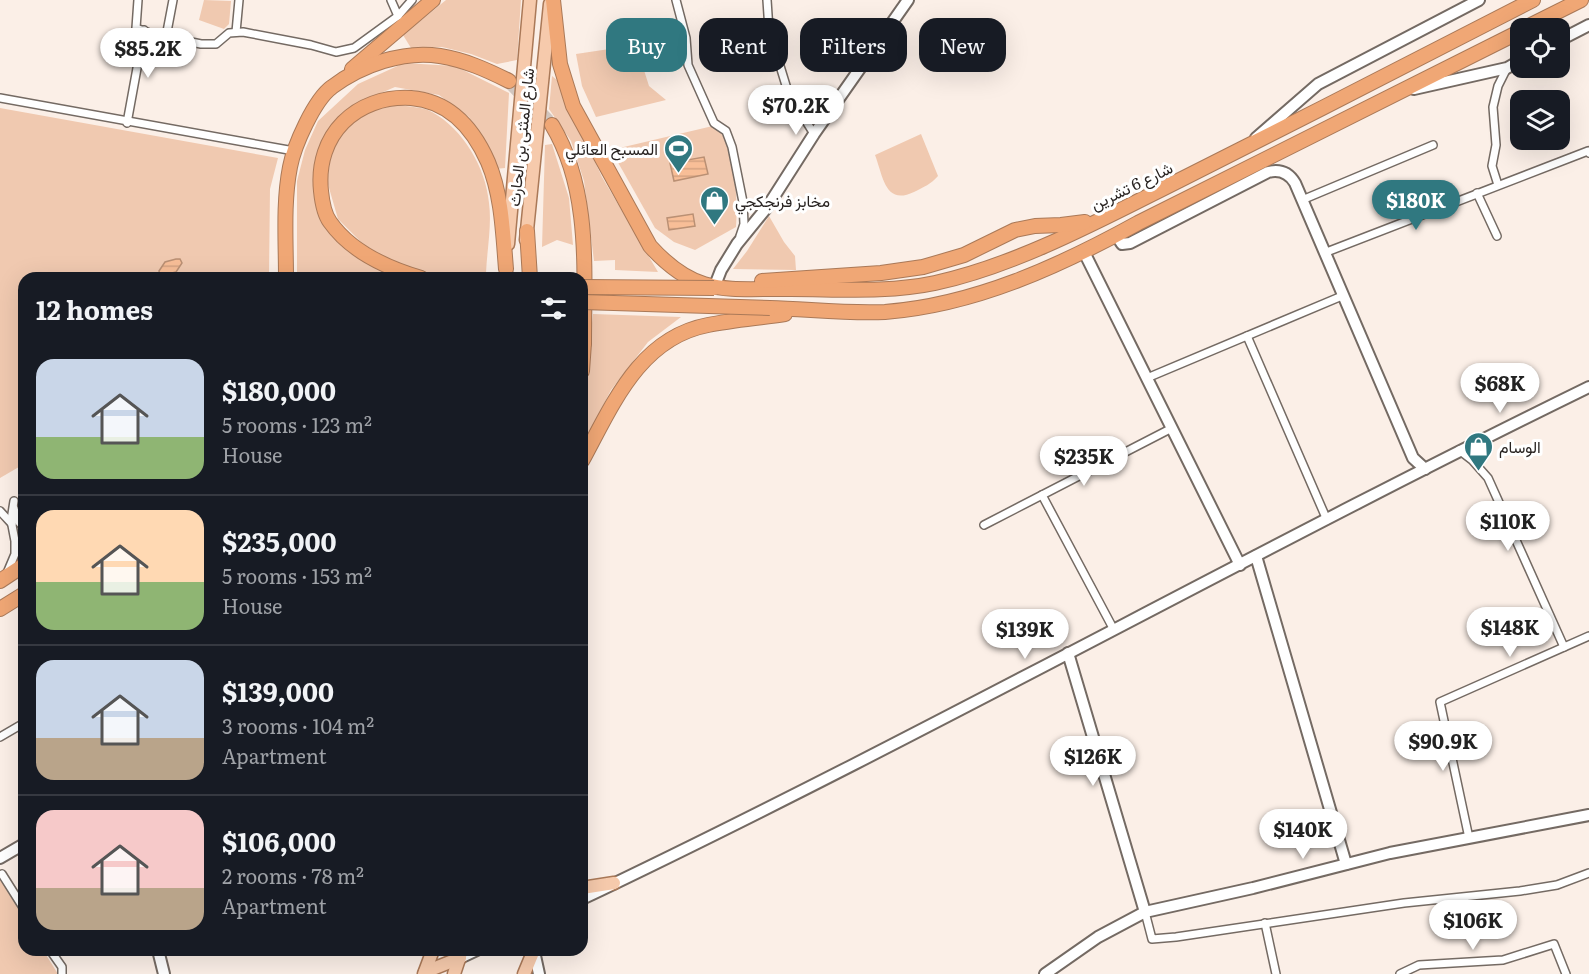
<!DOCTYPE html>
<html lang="en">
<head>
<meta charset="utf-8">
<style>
  body { margin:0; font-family:Literata,Vazirmatn,serif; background:#242831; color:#f1f3f6; height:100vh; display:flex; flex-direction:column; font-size:22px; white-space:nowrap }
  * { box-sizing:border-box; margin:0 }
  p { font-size:20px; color:#9ea1a6 }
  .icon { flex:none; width:33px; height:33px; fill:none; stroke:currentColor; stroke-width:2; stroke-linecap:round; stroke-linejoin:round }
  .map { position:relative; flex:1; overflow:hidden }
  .sheet { position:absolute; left:18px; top:272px; width:570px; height:684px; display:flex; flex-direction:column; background:#171b24; border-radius:18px; box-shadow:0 6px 24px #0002 }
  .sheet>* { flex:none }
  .top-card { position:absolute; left:606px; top:18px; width:570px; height:54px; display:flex; gap:12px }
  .buttons { position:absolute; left:1510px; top:18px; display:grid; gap:12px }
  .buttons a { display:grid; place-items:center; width:60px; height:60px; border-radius:12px; background:#171b24; box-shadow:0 6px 24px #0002; font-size:30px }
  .price { position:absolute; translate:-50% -51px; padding:0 14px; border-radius:21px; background:#fff; color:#222; font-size:20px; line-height:39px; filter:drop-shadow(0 2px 3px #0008) }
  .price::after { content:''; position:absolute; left:50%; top:36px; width:18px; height:14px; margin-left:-9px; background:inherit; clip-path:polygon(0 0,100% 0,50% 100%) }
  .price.active { background:#307880; color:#fff }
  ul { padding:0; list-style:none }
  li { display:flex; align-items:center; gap:18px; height:150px; padding:0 18px }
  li+li { border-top:2px solid #363941 }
  li span { display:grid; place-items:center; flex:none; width:168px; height:120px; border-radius:18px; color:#555 }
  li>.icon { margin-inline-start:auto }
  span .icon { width:72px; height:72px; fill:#fffc; stroke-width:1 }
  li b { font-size:26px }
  h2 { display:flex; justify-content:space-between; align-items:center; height:72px; padding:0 18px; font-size:26px }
  .tag { padding:0 21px; border-radius:18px; background:#171b24; box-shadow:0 6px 24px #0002; font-size:21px; line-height:54px }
  .tag.active { background:#307880; color:#fff }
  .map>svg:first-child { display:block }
  .green { fill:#f0c9b0 }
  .water { fill:url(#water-rules); stroke:#ba9074; stroke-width:1.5 }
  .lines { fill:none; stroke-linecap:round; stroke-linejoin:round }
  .highway-tunnel { stroke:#d1c6bf; stroke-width:14; stroke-dasharray:14 7; stroke-linecap:butt }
  .street-casing { stroke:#746a63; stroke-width:10 }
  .secondary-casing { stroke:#746a63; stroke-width:14 }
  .primary-casing { stroke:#aa7958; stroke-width:15 }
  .highway-casing { stroke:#aa7958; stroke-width:16 }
  .street { stroke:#fff; stroke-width:7 }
  .secondary { stroke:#fff; stroke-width:10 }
  .primary { stroke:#f6caac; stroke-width:12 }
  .highway { stroke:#f0a775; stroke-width:14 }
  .highway-bridge-casing { stroke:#aa7958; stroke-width:16; stroke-linecap:butt }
  .highway-bridge { stroke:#f0a775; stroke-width:14 }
  .labels { text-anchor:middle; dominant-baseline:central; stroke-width:6; stroke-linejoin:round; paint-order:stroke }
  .street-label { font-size:16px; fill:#282321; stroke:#fff }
  .poi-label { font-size:16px; fill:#282321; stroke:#fff; text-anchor:start }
</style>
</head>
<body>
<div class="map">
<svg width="1589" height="974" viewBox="0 0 1589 974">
  <defs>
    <pattern id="water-rules" width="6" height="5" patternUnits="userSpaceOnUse" patternTransform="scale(1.5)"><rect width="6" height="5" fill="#f8be97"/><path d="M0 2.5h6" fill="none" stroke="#d5a382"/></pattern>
  </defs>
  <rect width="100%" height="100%" fill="#fbefe7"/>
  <g class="green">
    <polygon points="204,0 231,1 229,24 224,29 199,20"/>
    <polygon points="446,0 521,0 517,60 497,64 471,54 442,47 411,48 403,35"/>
    <polygon points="636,45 649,86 666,100 596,117 582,86 576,54"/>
    <polygon points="404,63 455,66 509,93 505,168 495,169 488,145 469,117 439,95 395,87 355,104 334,124 320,147 313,174 318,211 334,238 361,260 396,277 297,278 297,181 305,150 318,121 358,84"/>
    <polygon points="552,76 557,80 602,177 658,272 615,270 615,260 594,261 584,181 571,141 549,109"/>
    <path d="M 400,105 C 410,107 423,107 432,112 C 463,129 486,168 489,203 C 492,225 487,250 486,273 L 435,275 L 393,263 L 363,244 L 338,219 L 327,181 L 331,152 L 349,125 L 371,110 Z"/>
    <polygon points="0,108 278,158 270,189 269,277 24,278 24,464 0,478"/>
    <path d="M 717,125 C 735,155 738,193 736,227 L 695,250 L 674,242 L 655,228 L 611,150 Z"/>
    <path d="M 921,134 L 938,176 C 931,184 924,187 914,192 C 885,206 883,176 875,155 Z"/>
    <polygon points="552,144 569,198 573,245 557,240 542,247 545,145"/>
    <polygon points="769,216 784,242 795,256 796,270 733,269 747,251"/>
    <polygon points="593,314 681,317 648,342 611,390 582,446 582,413"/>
    <polygon points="0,879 24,918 24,950 43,950 58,974 0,974"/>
  </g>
  <g class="water">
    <polygon points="704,157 708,174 674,181 670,163"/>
    <polygon points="693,214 695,226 669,230 667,218"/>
    <polygon points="176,259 180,259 182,263 176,272 160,276 159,271 165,262"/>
  </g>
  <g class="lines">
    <polyline class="highway-tunnel" points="509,81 552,125"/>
    <defs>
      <g id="street">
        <polyline points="138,0 136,28 152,34 201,44 216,44 229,33 243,32 311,45 336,52 354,48 398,16 412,0"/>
        <polyline points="391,0 398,16"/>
        <polyline points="676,0 686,38 688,65 714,123 726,131 732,147 743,202 744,224 740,236"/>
        <polyline points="767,0 769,30 788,92 814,134"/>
        <polyline points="236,32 239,0"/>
        <polyline points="166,37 173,0"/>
        <polyline points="0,98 294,151"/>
        <polyline points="127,123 144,30"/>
        <polyline points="1498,185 1492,166 1496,145 1493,107 1498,86 1507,68"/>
        <polyline points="1477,193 1497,236"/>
        <polyline points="1302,200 1433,145"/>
        <polyline points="1324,253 1588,151 1589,153"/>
        <polyline points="1247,336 1327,520"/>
        <polyline points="1147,378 1342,296"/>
        <polyline points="1459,450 1472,460 1488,478 1564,647"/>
        <polyline points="1042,495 1114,630"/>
        <polyline points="14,508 17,520 24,528"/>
        <polyline points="0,511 12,524"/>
        <polyline points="984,525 1172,428"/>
        <polyline points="7,573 15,554 15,541 11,520 14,501"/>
        <polyline points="0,737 24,723"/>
        <polyline points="1469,838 1440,702 1589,636"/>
        <polyline points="2,874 24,909"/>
        <polyline points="1145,912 1152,939 1176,937 1404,903 1520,891 1557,885 1589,873"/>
        <polyline points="1265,923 1276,974"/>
        <polyline points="50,950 62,967 62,974"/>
        <polyline points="1400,974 1419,965 1503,960 1554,944 1566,974"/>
      </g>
      <g id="secondary">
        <polyline points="1560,40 1589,25"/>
        <polyline points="1414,89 1507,68 1521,60"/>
        <polyline points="1256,138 1318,84 1479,0"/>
        <path d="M 1116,235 L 1122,244 L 1130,243 L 1268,172 C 1280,169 1289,173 1295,183 L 1413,458 L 1425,469"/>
        <polyline points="1084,252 1240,565"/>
        <polyline points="714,288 721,270 737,244 768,206 814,134 908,0"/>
        <polyline points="1256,556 1346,864"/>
        <polyline points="1068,653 1145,912"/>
        <polyline points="0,858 24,844"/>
        <path d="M 582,899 C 922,737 1251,552 1589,387"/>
        <polyline points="158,950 164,974"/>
        <polyline points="534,951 539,974"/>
        <polyline points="460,958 477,950"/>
        <polyline points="1045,974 1098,937 1145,912 1253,888 1390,853 1589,815"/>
      </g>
      <g id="primary">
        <polyline points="526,240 550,4"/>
        <polyline points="508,244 530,0"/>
        <polyline points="582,888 614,883"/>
        <polyline points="425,972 460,958"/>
        <polyline points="424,974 433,950"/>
        <polyline points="454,974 462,950"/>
        <polyline points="524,974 534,950"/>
      </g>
      <g id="highway">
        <path d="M 553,0 L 560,64 L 573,106 L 650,246 C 697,298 727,288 791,289 C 839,289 888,293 935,283 C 1018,265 1104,218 1180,180 C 1298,121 1416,60 1533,0"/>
        <polyline points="1525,28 1581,0"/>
        <polyline points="352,69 433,0"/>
        <path d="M 552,125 C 591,190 584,270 584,343 L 582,348"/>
        <polyline points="527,231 530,278"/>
        <path d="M 286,278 C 286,241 283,203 290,167 C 294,146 314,100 332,87 C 361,65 404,50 440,56 C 465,60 487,70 509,81"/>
        <path d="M 421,278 C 387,268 351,252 330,222 C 324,214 322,201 321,191 C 315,135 356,95 411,98 C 449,101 473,128 488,162 C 502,195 503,233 506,269"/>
        <polyline points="762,281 881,273 923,267 964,255 1015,230 1035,226 1061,225 1085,222"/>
        <path d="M 770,308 C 807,309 849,314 885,312 C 975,305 1060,266 1138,223 L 1521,31"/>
        <polyline points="582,371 584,343"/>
        <path d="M 582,461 C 612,406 639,338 708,325 C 733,320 759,318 785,314"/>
        <polyline points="0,581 24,565"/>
        <polyline points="0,609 24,594"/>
      </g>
    </defs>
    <use href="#street" class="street-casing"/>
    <use href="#secondary" class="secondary-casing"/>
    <use href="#primary" class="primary-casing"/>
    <use href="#highway" class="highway-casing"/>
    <use href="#street" class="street"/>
    <use href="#secondary" class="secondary"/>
    <use href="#primary" class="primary"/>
    <use href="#highway" class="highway"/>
    <defs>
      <g id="highway-bridge">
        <polyline points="582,287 714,288"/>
        <polyline points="582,302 770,308"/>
      </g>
    </defs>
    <use href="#highway-bridge" class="highway-bridge-casing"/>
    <use href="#highway-bridge" class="highway-bridge"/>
  </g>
  <defs>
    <symbol id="stadium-pin" viewBox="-11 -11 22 30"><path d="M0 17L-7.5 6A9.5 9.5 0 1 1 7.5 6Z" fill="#307880" stroke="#fff"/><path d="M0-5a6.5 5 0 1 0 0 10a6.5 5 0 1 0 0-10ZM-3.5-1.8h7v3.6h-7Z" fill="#fff"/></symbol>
    <symbol id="shop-pin" viewBox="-11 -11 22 30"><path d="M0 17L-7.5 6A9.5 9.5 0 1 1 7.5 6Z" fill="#307880" stroke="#fff"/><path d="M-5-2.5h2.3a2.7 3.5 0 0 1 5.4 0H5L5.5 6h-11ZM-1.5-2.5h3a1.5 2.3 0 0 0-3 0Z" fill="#fff"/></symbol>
  </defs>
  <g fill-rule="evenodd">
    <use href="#stadium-pin" x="662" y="132" width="33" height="45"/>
    <use href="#shop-pin" x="698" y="184" width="33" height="45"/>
    <use href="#shop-pin" x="1462" y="430" width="33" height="45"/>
  </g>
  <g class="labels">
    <g class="street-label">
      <text transform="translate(520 137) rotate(-84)">شارع المثنى بن الحارث</text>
      <text transform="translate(1131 185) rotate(-26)">شارع 6 تشرين</text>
    </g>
    <g class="poi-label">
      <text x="658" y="148" text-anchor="end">المسبح العائلي</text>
      <text x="735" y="200">مخابز فرنجكجي</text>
      <text x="1499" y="446">الوسام</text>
    </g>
  </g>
</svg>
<div class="buttons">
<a><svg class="icon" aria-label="locate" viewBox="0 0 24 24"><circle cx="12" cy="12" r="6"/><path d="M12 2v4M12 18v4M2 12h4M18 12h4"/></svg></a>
<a><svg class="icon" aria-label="layers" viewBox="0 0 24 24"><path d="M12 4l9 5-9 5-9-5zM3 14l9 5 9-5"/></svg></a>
</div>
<b class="price" style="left:148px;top:79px">$85.2K</b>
<b class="price" style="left:796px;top:136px">$70.2K</b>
<b class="price active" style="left:1416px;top:231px">$180K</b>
<b class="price" style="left:1500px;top:414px">$68K</b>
<b class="price" style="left:1084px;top:487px">$235K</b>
<b class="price" style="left:1508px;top:552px">$110K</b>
<b class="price" style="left:1510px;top:658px">$148K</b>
<b class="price" style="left:1025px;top:660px">$139K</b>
<b class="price" style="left:1443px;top:772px">$90.9K</b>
<b class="price" style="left:1093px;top:787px">$126K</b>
<b class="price" style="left:1303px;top:860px">$140K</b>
<b class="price" style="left:1473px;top:951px">$106K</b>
<div class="top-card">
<a class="tag active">Buy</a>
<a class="tag">Rent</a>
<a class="tag">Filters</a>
<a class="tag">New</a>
</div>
<section class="sheet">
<h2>12 homes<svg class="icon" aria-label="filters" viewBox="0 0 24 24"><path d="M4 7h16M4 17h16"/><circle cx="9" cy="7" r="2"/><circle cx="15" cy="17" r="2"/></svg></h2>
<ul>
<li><span style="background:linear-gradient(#c9d6e8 65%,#8fb573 0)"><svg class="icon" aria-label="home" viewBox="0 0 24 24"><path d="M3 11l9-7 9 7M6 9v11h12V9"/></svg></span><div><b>$180,000</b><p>5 rooms · 123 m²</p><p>House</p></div></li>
<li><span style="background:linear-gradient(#ffd9b3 60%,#8fb573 0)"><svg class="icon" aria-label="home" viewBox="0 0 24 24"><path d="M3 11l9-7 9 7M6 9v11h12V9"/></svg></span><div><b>$235,000</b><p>5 rooms · 153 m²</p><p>House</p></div></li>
<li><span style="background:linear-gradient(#c9d6e8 65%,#b9a48a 0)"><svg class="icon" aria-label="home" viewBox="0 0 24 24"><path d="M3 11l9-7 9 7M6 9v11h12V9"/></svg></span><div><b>$139,000</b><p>3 rooms · 104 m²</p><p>Apartment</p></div></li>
<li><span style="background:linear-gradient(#f6c9c9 65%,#b9a48a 0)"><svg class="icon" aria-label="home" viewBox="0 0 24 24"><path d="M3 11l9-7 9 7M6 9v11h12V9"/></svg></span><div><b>$106,000</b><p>2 rooms · 78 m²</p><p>Apartment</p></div></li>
</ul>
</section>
</div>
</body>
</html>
